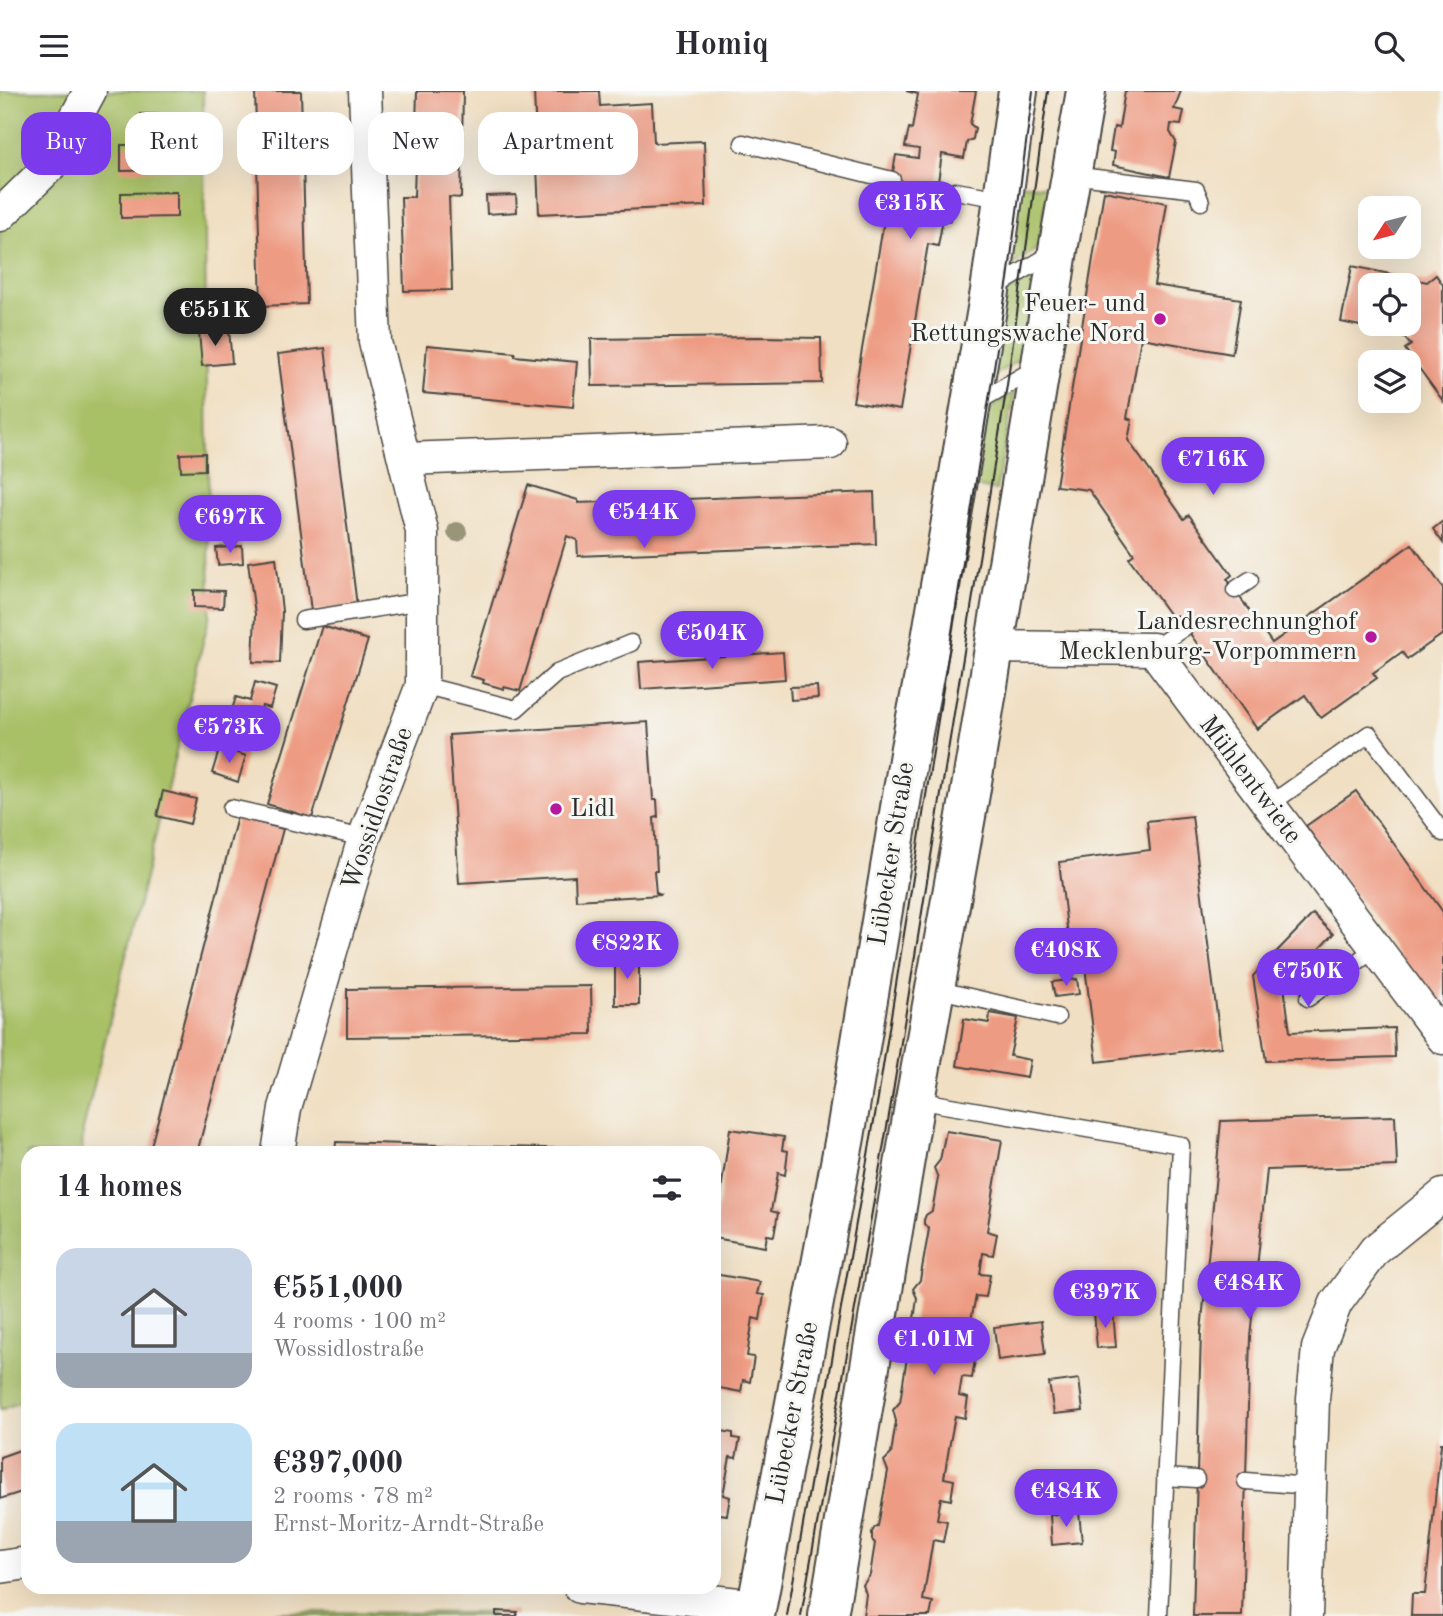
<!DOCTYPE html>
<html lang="en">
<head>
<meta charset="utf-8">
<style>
  body { margin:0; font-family:"Old Standard TT",serif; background:#f2f2f3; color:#2b2b33; height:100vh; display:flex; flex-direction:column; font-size:26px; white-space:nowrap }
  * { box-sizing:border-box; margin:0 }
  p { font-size:23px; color:#7c7c81 }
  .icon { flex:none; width:38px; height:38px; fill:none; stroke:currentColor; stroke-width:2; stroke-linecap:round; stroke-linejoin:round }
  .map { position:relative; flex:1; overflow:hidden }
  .side { position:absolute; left:21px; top:1055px; width:700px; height:448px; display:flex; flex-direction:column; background:#fff; border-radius:21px; box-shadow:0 7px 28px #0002 }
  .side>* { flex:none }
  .hud { position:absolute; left:21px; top:21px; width:700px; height:63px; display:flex; gap:14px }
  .needle { width:46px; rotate:234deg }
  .tools { position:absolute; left:1358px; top:105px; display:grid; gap:14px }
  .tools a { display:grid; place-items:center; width:63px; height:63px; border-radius:14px; background:#fff; box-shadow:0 7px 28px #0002; font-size:35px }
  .price { position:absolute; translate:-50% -60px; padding:0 16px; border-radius:24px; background:#7c3aed; color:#fff; font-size:23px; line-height:46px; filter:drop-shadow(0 2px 4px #0008) }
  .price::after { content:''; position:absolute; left:50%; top:42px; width:21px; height:16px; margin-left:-10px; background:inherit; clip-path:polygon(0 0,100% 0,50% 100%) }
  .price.active { background:#222; color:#fff }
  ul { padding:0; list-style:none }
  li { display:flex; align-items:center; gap:21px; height:175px; padding:0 35px }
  li span { display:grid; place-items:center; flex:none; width:196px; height:140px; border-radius:21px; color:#555 }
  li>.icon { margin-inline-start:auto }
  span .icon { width:84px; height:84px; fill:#fffc; stroke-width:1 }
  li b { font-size:30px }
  h2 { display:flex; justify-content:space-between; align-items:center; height:84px; padding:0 35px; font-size:30px }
  .chip { padding:0 24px; border-radius:21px; background:#fff; box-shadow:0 7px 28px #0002; font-size:24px; line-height:63px }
  .chip.active { background:#7c3aed; color:#fff }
  header { display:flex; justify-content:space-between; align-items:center; height:91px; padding:0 35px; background:#fff; font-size:32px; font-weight:600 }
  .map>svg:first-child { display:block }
  .green { fill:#a8c066; stroke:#6a7648; stroke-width:2 }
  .building { fill:#ee9b83; fill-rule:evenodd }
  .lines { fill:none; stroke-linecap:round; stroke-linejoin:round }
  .service-casing { stroke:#494642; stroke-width:19 }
  .minor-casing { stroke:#494642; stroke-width:35 }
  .tertiary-casing { stroke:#494642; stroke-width:42 }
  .service { stroke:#fff; stroke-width:16 }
  .minor { stroke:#fff; stroke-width:32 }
  .tertiary { stroke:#fff; stroke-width:38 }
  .tram { stroke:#2b2b2b; stroke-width:2 }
  .tree { fill:#989579 }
  .poi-dot { fill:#b5179e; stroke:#f6f6f2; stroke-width:2.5 }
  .labels { text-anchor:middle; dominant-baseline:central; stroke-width:6; stroke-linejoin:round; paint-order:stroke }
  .poi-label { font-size:26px; fill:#2b2b2b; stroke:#f6f6f2; text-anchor:end }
  .street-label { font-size:26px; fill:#2b2b2b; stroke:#f6f6f2 }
</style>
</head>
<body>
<header><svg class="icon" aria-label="menu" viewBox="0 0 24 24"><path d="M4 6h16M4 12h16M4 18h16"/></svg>Homiq<svg class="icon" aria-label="search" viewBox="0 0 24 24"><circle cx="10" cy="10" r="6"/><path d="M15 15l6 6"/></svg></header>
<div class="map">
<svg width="1443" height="1525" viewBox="0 0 1443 1525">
  <rect width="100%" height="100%" fill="#f6f6f2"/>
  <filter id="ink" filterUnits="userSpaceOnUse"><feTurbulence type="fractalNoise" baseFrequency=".0143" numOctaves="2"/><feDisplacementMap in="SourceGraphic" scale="14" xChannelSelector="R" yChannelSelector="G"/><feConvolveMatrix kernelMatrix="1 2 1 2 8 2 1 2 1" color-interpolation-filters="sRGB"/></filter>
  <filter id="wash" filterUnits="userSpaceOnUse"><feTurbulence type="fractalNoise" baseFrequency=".00686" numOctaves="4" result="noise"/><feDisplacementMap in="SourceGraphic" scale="28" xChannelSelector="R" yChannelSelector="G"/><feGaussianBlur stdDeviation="1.57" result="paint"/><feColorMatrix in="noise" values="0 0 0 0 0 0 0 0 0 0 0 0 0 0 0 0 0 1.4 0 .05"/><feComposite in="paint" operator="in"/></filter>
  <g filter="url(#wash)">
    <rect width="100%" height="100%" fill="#f0dfc2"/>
    <g class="green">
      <polygon points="0,0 203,0 210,523 83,1039 82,1062 28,1062 28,1308 0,1319"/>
      <polygon points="1011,92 1048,96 1039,156 1000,183"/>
      <polygon points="1035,181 1021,267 983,292 996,210"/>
      <polygon points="1015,300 996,399 966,394 977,327"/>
      <polygon points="275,1521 492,1522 492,1525 274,1525"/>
    </g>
    <g id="blocks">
      <g class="building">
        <polygon points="255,0 301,0 307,213 261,215"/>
        <polygon points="417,0 463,0 461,107 449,106 452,199 404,200 401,106 414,106"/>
        <polygon points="534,0 599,0 600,15 652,12 654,52 704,50 706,115 539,123"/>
        <polygon points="906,0 976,0 970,33 975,37 973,48 967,51 964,67 942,63 938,91 956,94 950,130 943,128 938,155 928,153 900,319 853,311 887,112 878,110 881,95 890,97 896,64 918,67 919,58 905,56 909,37 912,38 918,3"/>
        <polygon points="1125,0 1181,0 1174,18 1184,20 1181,34 1171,33 1170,41 1176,51 1169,86 1113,74 1115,61 1110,60 1114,36 1119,37"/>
        <polygon points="141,23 170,24 170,45 139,44"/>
        <polygon points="121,54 177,54 177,79 121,80"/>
        <polygon points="1104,100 1167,112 1154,194 1241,208 1232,263 1141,247 1127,327 1132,329 1128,349 1184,428 1189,424 1232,484 1227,488 1272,552 1412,453 1443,497 1443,543 1407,568 1402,561 1373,582 1377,587 1321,627 1305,604 1257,638 1177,524 1172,527 1129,467 1134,463 1089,399 1056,395"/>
        <polygon points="177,101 177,126 121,127 121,102"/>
        <polygon points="516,104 517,121 487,123 486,105"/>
        <path d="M 1352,175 L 1427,191 L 1436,184 L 1443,194 L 1443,310 L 1405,258 L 1411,254 L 1402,244 L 1341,231 ZM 1370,194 L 1409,194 L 1409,233 L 1370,233 Z"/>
        <polygon points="229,239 232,272 202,275 199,241"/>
        <polygon points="758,246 821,247 822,292 592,295 591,248"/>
        <polygon points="427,254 515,262 515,265 577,271 573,316 423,302"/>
        <polygon points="325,257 357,515 311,520 278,263"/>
        <polygon points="205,362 205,379 181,380 180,363"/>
        <polygon points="528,394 578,409 578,412 874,401 876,453 578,465 577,449 567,445 520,600 504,596 504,598 483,592 484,589 470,585"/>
        <polygon points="1443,430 1443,452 1433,438"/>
        <polygon points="242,455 243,472 218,474 216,457"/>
        <polygon points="276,467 282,520 280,572 253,571 255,523 248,471"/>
        <polygon points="194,499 224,500 223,517 194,516"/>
        <polygon points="322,535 368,549 312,727 267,713"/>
        <polygon points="783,561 785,588 641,598 639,571"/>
        <polygon points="255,591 276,597 270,617 262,615 248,659 222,651 236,606 250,610"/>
        <polygon points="817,595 818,607 791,609 790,596"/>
        <polygon points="648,631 653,709 657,709 658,726 654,727 657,780 654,780 656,802 661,804 576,809 575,785 459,792 449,644"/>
        <polygon points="220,656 246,665 238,691 212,682"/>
        <polygon points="163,700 196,708 190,733 157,725"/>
        <polygon points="1356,700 1443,821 1443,927 1306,735"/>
        <polygon points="1192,725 1221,956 1097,971 1081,844 1068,845 1059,771 1150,759 1147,730"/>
        <polygon points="237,726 283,738 197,1062 161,1062 150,1059"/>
        <polygon points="1313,823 1333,843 1284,895 1290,941 1394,937 1395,966 1266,970 1253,885"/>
        <rect x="615" y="865" width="24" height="49"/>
        <polygon points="1077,888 1079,903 1055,906 1052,891"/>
        <polygon points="591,895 592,943 347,946 347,898"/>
        <polygon points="990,922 1018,927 1010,965 1030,969 1027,987 957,975 964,928 989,932"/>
        <polygon points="1395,1025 1397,1075 1267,1079 1250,1246 1242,1525 1193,1525 1201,1241 1221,1030"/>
        <polygon points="730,1038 784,1046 782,1059 788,1060 785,1084 778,1082 771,1120 778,1122 774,1145 767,1144 765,1156 714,1147"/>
        <polygon points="946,1040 1002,1049 987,1140 997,1143 993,1164 983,1162 980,1183 990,1184 986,1206 976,1205 971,1229 966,1262 976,1263 972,1287 962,1286 959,1305 968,1307 965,1327 955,1325 949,1357 944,1387 954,1389 951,1409 941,1407 937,1428 947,1430 943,1451 933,1449 923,1509 933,1511 930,1525 863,1525 866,1503 863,1494 870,1484 875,1452 872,1449 872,1441 875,1436 878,1435 888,1380 884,1370 891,1363 896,1330 893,1319 900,1311 908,1260 904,1250 911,1242 915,1222 917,1207 913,1198 920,1189 929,1138 924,1133 924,1129 926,1124 932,1120 938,1087 934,1077 940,1069"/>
        <polygon points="336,1051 576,1058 576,1062 335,1062"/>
        <polygon points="714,1183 760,1191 757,1203 764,1204 760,1229 753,1227 747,1265 754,1266 750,1291 743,1289 741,1301 714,1296"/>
        <polygon points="1110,1194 1111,1220 1093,1220 1091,1195"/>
        <polygon points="1113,1221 1116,1256 1097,1257 1094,1222"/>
        <polygon points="1041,1230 1045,1263 998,1269 994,1236"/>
        <polygon points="1079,1288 1083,1320 1054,1323 1049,1292"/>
        <polygon points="714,1331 717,1331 716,1339 733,1342 733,1347 740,1348 736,1367 730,1366 723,1404 730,1406 727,1424 720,1423 719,1429 714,1428"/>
        <polygon points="1441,1352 1443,1352 1443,1525 1411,1525 1412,1503 1425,1503"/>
        <polygon points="28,1356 28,1399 0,1408 0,1366"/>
        <polygon points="1079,1421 1082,1451 1052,1454 1050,1424"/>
        <polygon points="496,1520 517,1521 517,1525 496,1525"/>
      </g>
    </g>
  </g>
  <g filter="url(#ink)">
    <use href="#blocks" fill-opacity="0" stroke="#494642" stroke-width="2"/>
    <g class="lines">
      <defs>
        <g id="service">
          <polyline points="743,52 892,89"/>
          <polyline points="1071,84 1196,99 1201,111"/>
          <polyline points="955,100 1003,108"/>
          <polyline points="994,197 1053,162"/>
          <polyline points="974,313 1036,277"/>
          <polyline points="1235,499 1250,489"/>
          <polyline points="303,529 422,510"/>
          <polyline points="1153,558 1185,536"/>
          <polyline points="422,594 516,618 557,582 631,552"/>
          <polyline points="1269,714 1369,643 1443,742"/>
          <polyline points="231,717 364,747"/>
          <polyline points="935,898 1057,926"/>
          <polyline points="1308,907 1376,857"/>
          <polyline points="915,1009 1181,1054 1159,1525"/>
          <polyline points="1165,1386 1196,1388"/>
          <polyline points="1246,1390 1310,1395"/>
        </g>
        <g id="minor">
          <polyline points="0,124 50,75 90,0"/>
          <polyline points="406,368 830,352"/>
          <polyline points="994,556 1153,558 1443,947"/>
          <polyline points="278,1062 285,1017 364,747 422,594 422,440 375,251 365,0"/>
          <polyline points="0,1476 28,1472"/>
          <polyline points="580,1496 757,1515"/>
          <polyline points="1306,1525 1313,1308 1318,1257 1336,1212 1375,1159 1443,1104"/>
        </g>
        <g id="tertiary">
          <polyline points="755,1525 845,1046 910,657 930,554 990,200 1018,0"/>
          <polyline points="828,1525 915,1009 970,703 1041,273 1058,159 1086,0"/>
        </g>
      </defs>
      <use href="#service" class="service-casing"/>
      <use href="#minor" class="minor-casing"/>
      <use href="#tertiary" class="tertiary-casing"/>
      <use href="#service" class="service"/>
      <use href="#minor" class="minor"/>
      <use href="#tertiary" class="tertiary"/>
      <g class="tram">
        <polyline points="787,1525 878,1007 1008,188 1033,0"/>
        <polyline points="801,1525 892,1007 1007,294 1048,0"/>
      </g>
    </g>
    <circle class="tree" cx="457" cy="441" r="10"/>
  </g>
  <g class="poi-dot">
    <circle cx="1160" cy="228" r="7"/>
    <circle cx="1371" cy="546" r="7"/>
    <circle cx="556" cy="718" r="7"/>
  </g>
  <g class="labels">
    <g class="poi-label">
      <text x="1146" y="213">Feuer- und<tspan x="1146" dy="30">Rettungswache Nord</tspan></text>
      <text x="1357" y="531">Landesrechnunghof<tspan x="1357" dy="30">Mecklenburg-Vorpommern</tspan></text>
      <text x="570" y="718" text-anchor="start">Lidl</text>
    </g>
    <g class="street-label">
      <text transform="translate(1250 689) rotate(53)">Mühlentwiete</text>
      <text transform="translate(378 718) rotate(-71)">Wossidlostraße</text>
      <text transform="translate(892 763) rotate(-81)">Lübecker Straße</text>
      <text transform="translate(793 1322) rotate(-79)">Lübecker Straße</text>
    </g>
  </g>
</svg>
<div class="tools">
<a><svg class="needle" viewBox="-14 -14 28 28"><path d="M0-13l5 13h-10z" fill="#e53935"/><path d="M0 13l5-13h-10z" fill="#7c7c81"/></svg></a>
<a><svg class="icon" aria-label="locate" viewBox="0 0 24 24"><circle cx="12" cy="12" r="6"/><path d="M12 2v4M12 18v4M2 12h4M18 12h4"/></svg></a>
<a><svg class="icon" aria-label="layers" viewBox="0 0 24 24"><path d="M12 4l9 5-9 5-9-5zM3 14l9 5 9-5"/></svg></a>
</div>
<b class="price" style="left:910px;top:150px">€315K</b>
<b class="price active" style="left:215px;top:257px">€551K</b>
<b class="price" style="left:1213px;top:406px">€716K</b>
<b class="price" style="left:644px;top:459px">€544K</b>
<b class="price" style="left:230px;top:464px">€697K</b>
<b class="price" style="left:712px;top:580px">€504K</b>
<b class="price" style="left:229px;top:674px">€573K</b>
<b class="price" style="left:627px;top:890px">€822K</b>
<b class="price" style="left:1066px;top:897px">€408K</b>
<b class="price" style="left:1308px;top:918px">€750K</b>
<b class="price" style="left:1249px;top:1230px">€484K</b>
<b class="price" style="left:1105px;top:1239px">€397K</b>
<b class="price" style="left:934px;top:1286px">€1.01M</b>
<b class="price" style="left:1066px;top:1438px">€484K</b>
<div class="hud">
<a class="chip active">Buy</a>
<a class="chip">Rent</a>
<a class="chip">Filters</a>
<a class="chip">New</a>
<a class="chip">Apartment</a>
</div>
<section class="side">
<h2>14 homes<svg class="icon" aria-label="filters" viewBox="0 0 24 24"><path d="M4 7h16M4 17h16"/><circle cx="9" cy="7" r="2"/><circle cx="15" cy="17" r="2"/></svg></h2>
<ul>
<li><span style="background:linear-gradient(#c9d6e8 75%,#9aa5b1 0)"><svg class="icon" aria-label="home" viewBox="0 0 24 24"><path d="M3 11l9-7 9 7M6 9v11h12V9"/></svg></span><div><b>€551,000</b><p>4 rooms · 100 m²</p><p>Wossidlostraße</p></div></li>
<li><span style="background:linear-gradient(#bfe0f5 70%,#9aa5b1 0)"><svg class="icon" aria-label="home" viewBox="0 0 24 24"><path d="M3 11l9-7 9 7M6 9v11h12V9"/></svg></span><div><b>€397,000</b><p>2 rooms · 78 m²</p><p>Ernst-Moritz-Arndt-Straße</p></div></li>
</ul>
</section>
</div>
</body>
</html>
